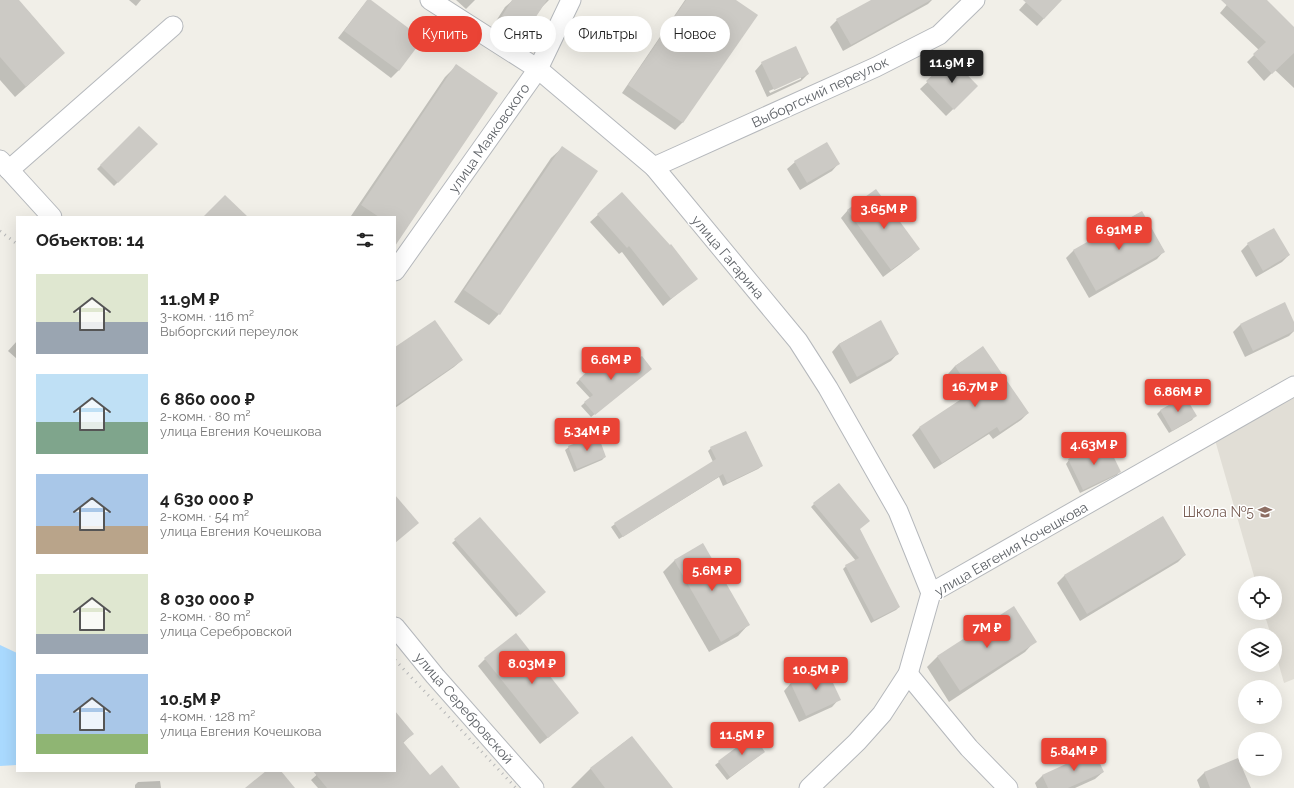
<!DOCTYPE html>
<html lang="ru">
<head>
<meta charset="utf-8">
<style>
  body { margin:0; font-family:Raleway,sans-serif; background:#f6f6f6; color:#222; height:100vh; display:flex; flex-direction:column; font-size:15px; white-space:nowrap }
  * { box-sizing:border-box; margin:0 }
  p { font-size:13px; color:#767676 }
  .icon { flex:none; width:22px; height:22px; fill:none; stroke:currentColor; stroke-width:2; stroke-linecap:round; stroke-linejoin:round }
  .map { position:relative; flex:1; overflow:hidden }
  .panel { position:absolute; left:16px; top:216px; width:380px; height:556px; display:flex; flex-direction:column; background:#fff; border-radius:0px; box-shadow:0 4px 16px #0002 }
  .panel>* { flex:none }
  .guide { position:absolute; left:408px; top:16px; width:380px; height:36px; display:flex; gap:8px }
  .controls { position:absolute; left:1238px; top:576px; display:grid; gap:8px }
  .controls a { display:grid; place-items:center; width:44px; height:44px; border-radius:50%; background:#fff; box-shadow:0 4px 16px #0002; font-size:20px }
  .price { position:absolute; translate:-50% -34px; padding:0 9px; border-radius:4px; background:#ea4335; color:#fff; font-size:13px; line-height:26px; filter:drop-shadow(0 1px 2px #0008) }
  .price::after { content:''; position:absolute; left:50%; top:24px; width:12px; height:9px; margin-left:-6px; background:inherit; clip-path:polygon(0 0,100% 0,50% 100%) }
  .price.selected { background:#222; color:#fff }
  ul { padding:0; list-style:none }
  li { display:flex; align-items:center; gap:12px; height:100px; padding:0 20px }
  li span { display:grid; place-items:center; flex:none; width:112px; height:80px; border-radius:0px; color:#555 }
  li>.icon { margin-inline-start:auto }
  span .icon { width:48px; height:48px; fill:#fffc; stroke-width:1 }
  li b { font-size:17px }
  h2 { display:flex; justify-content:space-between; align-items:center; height:48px; padding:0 20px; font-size:17px }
  .chip { padding:0 14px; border-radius:18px; background:#fff; box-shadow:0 4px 16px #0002; font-size:14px; line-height:36px }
  .chip.selected { background:#ea4335; color:#fff }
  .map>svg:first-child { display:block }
  .education { fill:#e1ded6 }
  .water { fill:#aadaff }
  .shadow { fill:#0003; fill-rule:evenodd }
  .building { fill:#cccac5 }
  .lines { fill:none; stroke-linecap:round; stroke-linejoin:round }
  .minor-casing { stroke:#b5b8bc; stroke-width:21 }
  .minor { stroke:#fff; stroke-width:19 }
  .rail { stroke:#b6b7b8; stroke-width:3; stroke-dasharray:1 5; stroke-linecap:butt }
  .labels { text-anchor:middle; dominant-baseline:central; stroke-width:3; stroke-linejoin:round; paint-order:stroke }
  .street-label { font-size:14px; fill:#5f6368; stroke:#fff }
  .education-label { font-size:14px; fill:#785e54; stroke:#fff; text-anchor:end }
</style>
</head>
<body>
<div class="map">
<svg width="1294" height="788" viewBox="0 0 1294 788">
  <rect width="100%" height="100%" fill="#f1efe8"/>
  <polygon class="education" points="1294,396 1294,679 1284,683 1275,651 1275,635 1271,635 1264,613 1275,613 1275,583 1256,583 1215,440"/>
  <polygon class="water" points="0,645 17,653 17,765 0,766"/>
  <g class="shadow">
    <polygon points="0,0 18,0 64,53 15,97 0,80"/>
    <polygon points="129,0 141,0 136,6"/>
    <polygon points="368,0 422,39 398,71 391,78 338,38 362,7"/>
    <polygon points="456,0 475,0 466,9"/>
    <polygon points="513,0 549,0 542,7 519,40 512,47 489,32 505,7"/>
    <polygon points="685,0 734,0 683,122 675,130 622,93"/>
    <polygon points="873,0 932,0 928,4 843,51 830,27 837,20"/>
    <polygon points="1028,0 1061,0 1037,26 1019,10"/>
    <polygon points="1231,0 1267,0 1267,1 1294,29 1294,88 1275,70 1264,81 1247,62 1259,50 1220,13"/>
    <polygon points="951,60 977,86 946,116 920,89"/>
    <path d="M 762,63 L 808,74 L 801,81 L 767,97 L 755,71 ZM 801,77 L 801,79 L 770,93 L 769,91 Z"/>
    <polygon points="456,66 395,241 395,217 351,216 445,77"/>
    <polygon points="139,127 156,144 114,186 97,169"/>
    <polygon points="562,148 499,314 489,325 454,302 551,158"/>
    <polygon points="795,162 839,163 832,171 800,190 787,169"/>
    <polygon points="622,193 696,278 663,306 622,252 619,254 590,222"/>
    <polygon points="848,210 918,249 911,256 883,277 841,218"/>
    <polygon points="1141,212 1164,251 1157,259 1089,298 1066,258 1073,251"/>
    <polygon points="1248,244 1289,255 1282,262 1256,277 1241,251"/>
    <polygon points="880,322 898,353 891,361 850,384 832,352 839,344"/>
    <polygon points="1240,325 1294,325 1294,331 1289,336 1245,357 1233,332"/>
    <polygon points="17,341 17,359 8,351"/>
    <polygon points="983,348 1028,413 1021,420 993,439 989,434 934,469 912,435 919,428 965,398 948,374 955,366"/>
    <polygon points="395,349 462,360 454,367 395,408"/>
    <polygon points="647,372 591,417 581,406 590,398 576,383 580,379 622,373"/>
    <polygon points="1184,397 1195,416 1192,420 1169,433 1157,414 1160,411"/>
    <polygon points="569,447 605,457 602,460 574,472 565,450"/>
    <polygon points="711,448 762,466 758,469 723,486 719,477 619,539 611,527 615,524 713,462 708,451"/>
    <polygon points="1069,460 1120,471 1117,475 1080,493 1066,464"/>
    <polygon points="814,504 859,530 899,607 896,610 871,623 843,569 846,566 856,561 811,507"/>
    <polygon points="1162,517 1185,555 1178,562 1080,621 1057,583 1064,576"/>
    <polygon points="480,518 541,595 516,617 452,543"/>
    <polygon points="703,545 748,625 738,636 709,652 663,572 674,561"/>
    <polygon points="1035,641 1025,652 949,702 927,667 937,657"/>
    <polygon points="485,659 578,713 540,744 478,666"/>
    <polygon points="791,683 839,699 832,707 799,722 784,691"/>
    <polygon points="395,713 412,734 403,743 429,777 448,788 318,788 311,780 321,771 395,771"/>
    <polygon points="631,737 672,788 571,788 590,769"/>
    <polygon points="1094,752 1103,772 1095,779 1075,788 1037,788 1035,783 1042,776"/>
    <polygon points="760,755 727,780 715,765 719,762"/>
    <polygon points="1238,759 1247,788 1200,788 1197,780 1204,773"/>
    <polygon points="160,781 161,788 135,788 135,785 138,782"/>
  </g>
  <g class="building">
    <polygon points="0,0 19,0 65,53 26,87 0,57"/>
    <polygon points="367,0 371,0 423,39 399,71 344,31"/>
    <polygon points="512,0 547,0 520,41 496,25"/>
    <polygon points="686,0 736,0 758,15 683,123 628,85"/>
    <polygon points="871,0 931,0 851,45 836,19"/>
    <polygon points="1023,0 1062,0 1044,19"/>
    <polygon points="1221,0 1267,0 1294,27 1294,53 1272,74 1253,54 1266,42"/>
    <polygon points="796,46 809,74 774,90 761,62"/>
    <polygon points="951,58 978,86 954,110 926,81"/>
    <polygon points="456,64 498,93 395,246 395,217 379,217 361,205"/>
    <polygon points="139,126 158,144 118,183 100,165"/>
    <polygon points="827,142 840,164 807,183 794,161"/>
    <polygon points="562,146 598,171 500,315 464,290"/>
    <polygon points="876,189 920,249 891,270 847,210"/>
    <polygon points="622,192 670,245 671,244 698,279 671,299 629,246 627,248 597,214"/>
    <polygon points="225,195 248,217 203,217"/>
    <polygon points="1142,211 1165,252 1096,291 1073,250"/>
    <polygon points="1274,228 1290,255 1263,271 1247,243"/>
    <polygon points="1285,302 1294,322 1294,331 1253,351 1240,324"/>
    <polygon points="435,320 463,360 395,406 395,347"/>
    <polygon points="881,320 899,354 857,377 839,344"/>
    <polygon points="983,346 1029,413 1000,432 997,427 942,463 919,427 972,392 955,366"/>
    <polygon points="606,354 622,371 642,356 652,369 595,415 584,402 593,395 579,379"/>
    <polygon points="1185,396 1197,416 1172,431 1160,410"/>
    <polygon points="746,431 763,466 727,483 723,474 623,537 614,523 716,459 710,447"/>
    <polygon points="598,435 606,457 577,469 568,446"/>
    <polygon points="1106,441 1121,472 1083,490 1068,459"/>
    <polygon points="839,483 870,521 860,529 900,607 874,620 845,565 859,558 813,503"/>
    <polygon points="395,495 419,523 395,543"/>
    <polygon points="1163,516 1186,555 1087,614 1064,575"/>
    <polygon points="480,517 546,592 520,615 454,539"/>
    <polygon points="703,543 750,625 721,642 674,560"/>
    <polygon points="1014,606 1037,642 960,691 937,656"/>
    <polygon points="516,633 579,713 548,738 484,658"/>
    <polygon points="825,666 841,700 806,716 790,682"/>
    <polygon points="395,711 414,734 403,742 430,775 442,765 460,788 327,788 313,771 395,771"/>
    <polygon points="753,735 765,752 730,777 718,761"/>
    <polygon points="632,736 673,788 605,788 590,768"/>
    <polygon points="1094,751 1104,772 1068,788 1048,788 1042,775"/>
    <polygon points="1238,758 1251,788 1210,788 1204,772"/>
    <polygon points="266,771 281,771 295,788 245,788"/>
  </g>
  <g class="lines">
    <defs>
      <g id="minor">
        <polyline points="430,0 538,69 654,167 798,341 828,388 898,511 931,593"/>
        <polyline points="0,160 52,217"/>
        <polyline points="654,167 876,67 939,35 975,0"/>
        <polyline points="9,170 173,26"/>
        <polyline points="395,271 538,69 571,0"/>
        <polyline points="395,627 435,676 534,788"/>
        <polyline points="908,674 969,748 1008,788"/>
        <polyline points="809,788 857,742 882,714 908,674 931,593 1294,386"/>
      </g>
    </defs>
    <use href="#minor" class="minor-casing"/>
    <use href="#minor" class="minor"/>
    <g class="rail">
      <polyline points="0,231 17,244"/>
      <polyline points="395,660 516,788"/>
    </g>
  </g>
  <defs>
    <symbol id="school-bare" viewBox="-9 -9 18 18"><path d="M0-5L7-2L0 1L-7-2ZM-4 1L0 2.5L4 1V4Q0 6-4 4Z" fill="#8d6e63" stroke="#fff" stroke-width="2.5" paint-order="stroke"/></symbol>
  </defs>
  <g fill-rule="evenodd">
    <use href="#school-bare" x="1255" y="502" width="20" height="20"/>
  </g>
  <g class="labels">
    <g class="street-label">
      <text transform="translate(820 92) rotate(-25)">Выборгский переулок</text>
      <text transform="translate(489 138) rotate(-55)">улица Маяковского</text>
      <text transform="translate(728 257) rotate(50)">улица Гагарина</text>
      <text transform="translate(1011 549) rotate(-30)">улица Евгения Кочешкова</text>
      <text transform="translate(464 708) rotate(49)">улица Серебровской</text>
    </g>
    <g class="education-label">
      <text x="1254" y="512">Школа №5</text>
    </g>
  </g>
</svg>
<div class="controls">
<a><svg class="icon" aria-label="locate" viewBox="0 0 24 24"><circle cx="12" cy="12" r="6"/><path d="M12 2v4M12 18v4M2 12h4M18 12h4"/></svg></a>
<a><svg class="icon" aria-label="layers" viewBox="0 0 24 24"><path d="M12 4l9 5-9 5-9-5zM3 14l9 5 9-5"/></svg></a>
<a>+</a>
<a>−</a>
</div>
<b class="price selected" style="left:952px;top:84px">11.9M ₽</b>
<b class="price" style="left:884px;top:230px">3.65M ₽</b>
<b class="price" style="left:1119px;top:251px">6.91M ₽</b>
<b class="price" style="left:611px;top:381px">6.6M ₽</b>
<b class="price" style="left:975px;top:408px">16.7M ₽</b>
<b class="price" style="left:1178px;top:413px">6.86M ₽</b>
<b class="price" style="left:587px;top:452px">5.34M ₽</b>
<b class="price" style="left:1094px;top:466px">4.63M ₽</b>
<b class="price" style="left:712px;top:592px">5.6M ₽</b>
<b class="price" style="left:987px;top:649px">7M ₽</b>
<b class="price" style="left:532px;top:685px">8.03M ₽</b>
<b class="price" style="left:816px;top:691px">10.5M ₽</b>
<b class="price" style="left:742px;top:756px">11.5M ₽</b>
<b class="price" style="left:1074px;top:772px">5.84M ₽</b>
<div class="guide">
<a class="chip selected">Купить</a>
<a class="chip">Снять</a>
<a class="chip">Фильтры</a>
<a class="chip">Новое</a>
</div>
<section class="panel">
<h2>Объектов: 14<svg class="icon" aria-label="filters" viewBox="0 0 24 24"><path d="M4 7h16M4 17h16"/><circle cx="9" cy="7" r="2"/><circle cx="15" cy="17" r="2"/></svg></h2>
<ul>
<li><span style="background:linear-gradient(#dfe7d0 60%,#9aa5b1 0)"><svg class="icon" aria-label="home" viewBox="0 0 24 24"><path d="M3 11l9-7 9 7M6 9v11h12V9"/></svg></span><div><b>11.9M ₽</b><p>3-комн. · 116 m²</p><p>Выборгский переулок</p></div></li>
<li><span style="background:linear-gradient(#bfe0f5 60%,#7fa58c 0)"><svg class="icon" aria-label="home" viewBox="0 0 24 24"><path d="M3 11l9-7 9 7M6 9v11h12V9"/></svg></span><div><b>6 860 000 ₽</b><p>2-комн. · 80 m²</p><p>улица Евгения Кочешкова</p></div></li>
<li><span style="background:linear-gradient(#a9c7e8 65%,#b9a48a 0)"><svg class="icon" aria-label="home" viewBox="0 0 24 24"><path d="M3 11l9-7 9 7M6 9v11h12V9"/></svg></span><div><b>4 630 000 ₽</b><p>2-комн. · 54 m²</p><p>улица Евгения Кочешкова</p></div></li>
<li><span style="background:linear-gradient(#dfe7d0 75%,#9aa5b1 0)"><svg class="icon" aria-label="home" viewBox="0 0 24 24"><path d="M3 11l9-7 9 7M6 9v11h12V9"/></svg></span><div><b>8 030 000 ₽</b><p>2-комн. · 80 m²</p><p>улица Серебровской</p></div></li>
<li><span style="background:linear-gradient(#a9c7e8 75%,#8fb573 0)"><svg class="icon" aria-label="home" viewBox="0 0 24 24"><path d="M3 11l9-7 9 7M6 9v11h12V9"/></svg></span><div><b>10.5M ₽</b><p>4-комн. · 128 m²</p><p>улица Евгения Кочешкова</p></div></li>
</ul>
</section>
</div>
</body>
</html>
